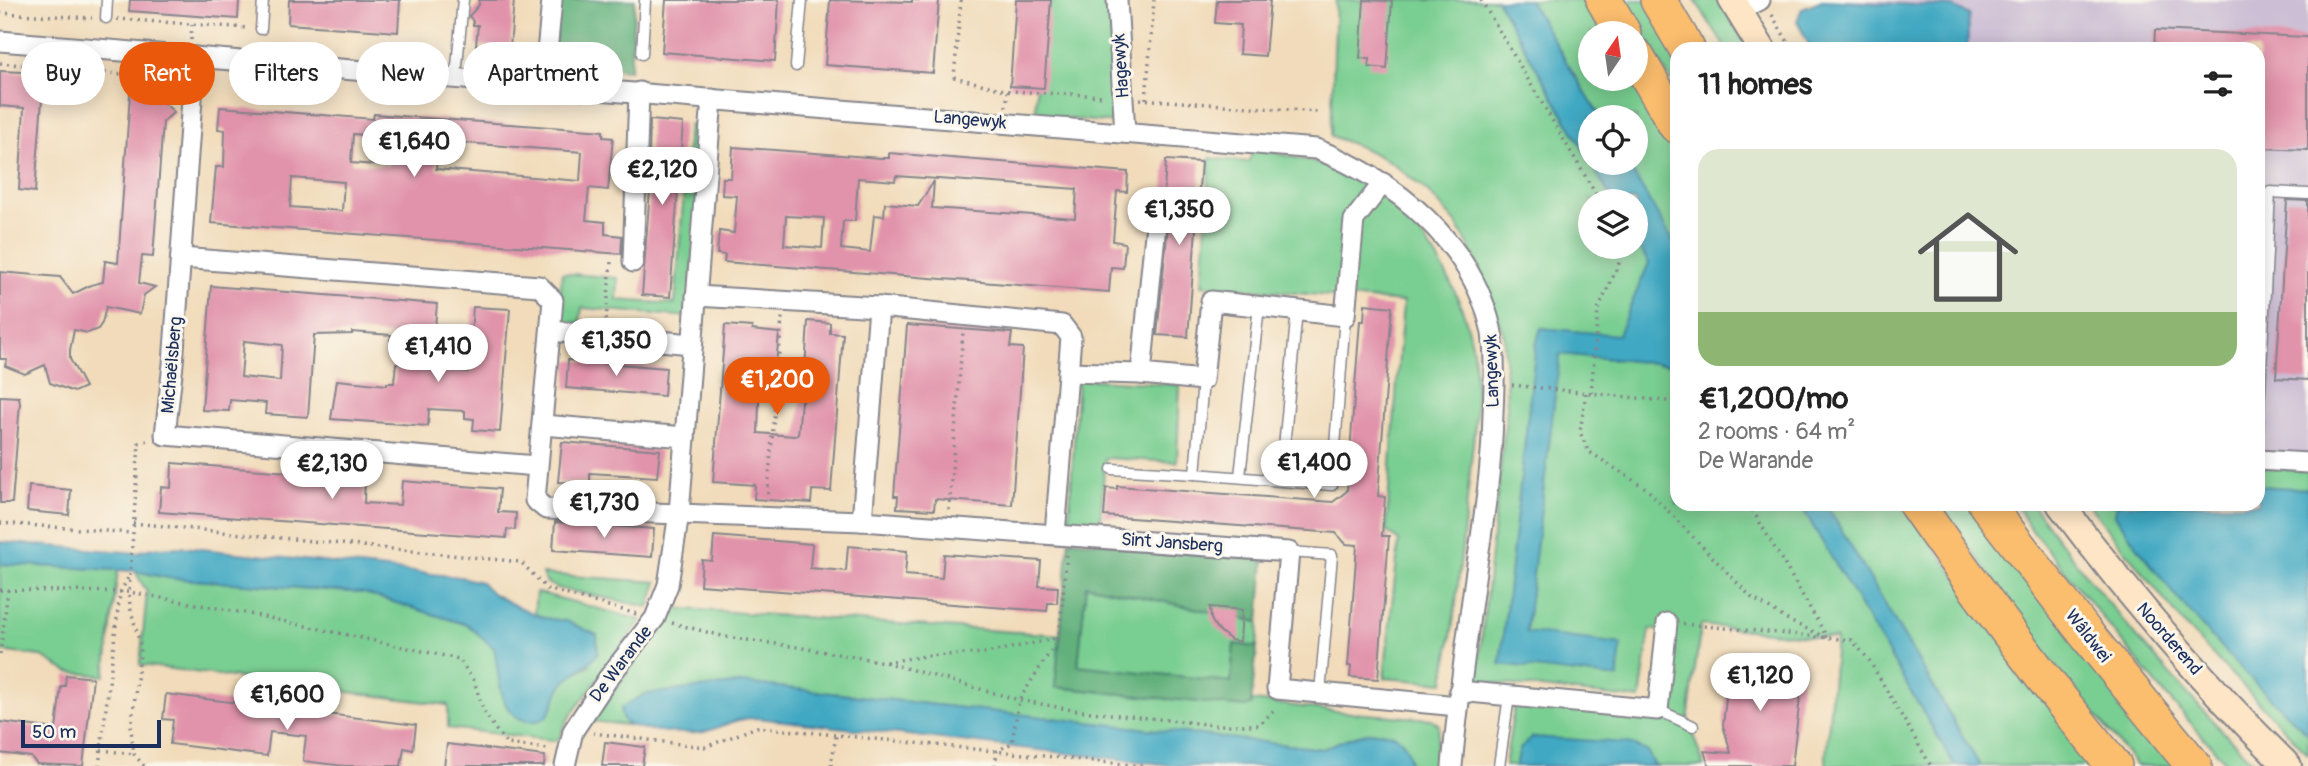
<!DOCTYPE html>
<html lang="en">
<head>
<meta charset="utf-8">
<style>
  body { margin:0; font-family:Pangolin,sans-serif; background:#f2f2f2; color:#222; height:100vh; display:flex; flex-direction:column; font-size:26px; white-space:nowrap }
  * { box-sizing:border-box; margin:0 }
  p { font-size:23px; color:#767676 }
  .icon { flex:none; width:38px; height:38px; fill:none; stroke:currentColor; stroke-width:2; stroke-linecap:round; stroke-linejoin:round }
  .map { position:relative; flex:1; overflow:hidden }
  .details { position:absolute; left:1670px; top:42px; width:595px; height:469px; display:flex; flex-direction:column; background:#fff; border-radius:21px; box-shadow:0 4px 18px #0003 }
  .details>* { flex:none }
  .guide { position:absolute; left:21px; top:42px; width:665px; height:63px; display:flex; gap:14px }
  .needle { width:46px; rotate:13deg }
  .tools { position:absolute; left:1578px; top:21px; display:grid; gap:14px }
  .tools a { display:grid; place-items:center; width:70px; height:70px; border-radius:50%; background:#fff; box-shadow:0 4px 18px #0003; font-size:35px }
  .scale { position:absolute; left:21px; bottom:18px; width:140px; box-sizing:border-box; padding-left:7px; border:4px solid #1b2f5e; border-top:0; font-size:19px; line-height:24px; white-space:nowrap; color:#1b2f5e; -webkit-text-stroke:5px #fbf7ec; paint-order:stroke }
  .price { position:absolute; translate:-50% -60px; padding:0 16px; border-radius:24px; background:#fff; color:#222; font-size:23px; line-height:46px; filter:drop-shadow(0 2px 4px #0008) }
  .price::after { content:''; position:absolute; left:50%; top:42px; width:21px; height:16px; margin-left:-10px; background:inherit; clip-path:polygon(0 0,100% 0,50% 100%) }
  .price.on { background:#ea580c; color:#fff }
  ul { padding:0; list-style:none }
  li { display:grid; align-content:center; gap:14px; height:371px; padding:0 28px }
  li span { display:grid; place-items:center; height:217px; border-radius:21px; color:#555 }
  li>.icon { margin-inline-start:auto }
  span .icon { width:126px; height:126px; fill:#fffc; stroke-width:1 }
  li b { font-size:30px }
  h2 { display:flex; justify-content:space-between; align-items:center; height:84px; padding:0 28px; font-size:30px }
  .tag { padding:0 24px; border-radius:32px; background:#fff; box-shadow:0 4px 18px #0003; font-size:24px; line-height:63px }
  .tag.on { background:#ea580c; color:#fff }
  .map>svg:first-child { display:block }
  .industrial { fill:#ccbed4 }
  .green { fill:#79ce91; stroke:#4a7e78; stroke-width:2 }
  .forest { fill:#62b17b; stroke:#3e706c; stroke-width:2 }
  .water { fill:#41a8c2; stroke:#2e6c90; stroke-width:2 }
  .building { fill:#e193ab; fill-rule:evenodd }
  .lines { fill:none; stroke-linecap:round; stroke-linejoin:round }
  .lane-casing { stroke:#86858c; stroke-width:13 }
  .street-casing { stroke:#86858c; stroke-width:23 }
  .secondary-casing { stroke:#86858c; stroke-width:30 }
  .highway-casing { stroke:#86858c; stroke-width:38 }
  .path { stroke:#86858c; stroke-width:3.5; stroke-dasharray:2 5; stroke-linecap:butt }
  .lane { stroke:#fff; stroke-width:10 }
  .street { stroke:#fff; stroke-width:19 }
  .secondary { stroke:#fde5c5; stroke-width:26 }
  .highway { stroke:#fbbd6e; stroke-width:35 }
  .labels { text-anchor:middle; dominant-baseline:central; stroke-width:6; stroke-linejoin:round; paint-order:stroke }
  .street-label { font-size:18px; fill:#1b2f5e; stroke:#fbf7ec }
</style>
</head>
<body>
<div class="map">
<svg width="2308" height="766" viewBox="0 0 2308 766">
  <rect width="100%" height="100%" fill="#fbf7ec"/>
  <filter id="ink" filterUnits="userSpaceOnUse"><feTurbulence type="fractalNoise" baseFrequency=".0143" numOctaves="2"/><feDisplacementMap in="SourceGraphic" scale="14" xChannelSelector="R" yChannelSelector="G"/><feConvolveMatrix kernelMatrix="1 2 1 2 8 2 1 2 1" color-interpolation-filters="sRGB"/></filter>
  <filter id="wash" filterUnits="userSpaceOnUse"><feTurbulence type="fractalNoise" baseFrequency=".00686" numOctaves="4" result="noise"/><feDisplacementMap in="SourceGraphic" scale="28" xChannelSelector="R" yChannelSelector="G"/><feGaussianBlur stdDeviation="1.57" result="paint"/><feColorMatrix in="noise" values="0 0 0 0 0 0 0 0 0 0 0 0 0 0 0 0 0 1.4 0 .05"/><feComposite in="paint" operator="in"/></filter>
  <g filter="url(#wash)">
    <rect width="100%" height="100%" fill="#f1dbba"/>
    <polygon class="industrial" points="1833,0 2308,0 2308,679 2258,504 2258,49 1864,49"/>
    <g class="green">
      <polygon points="1041,0 1109,0 1117,123 1035,116"/>
      <polygon points="1336,0 1497,0 1613,201 1591,201 1591,247 1636,247 1636,241 1649,263 1618,336 1541,328 1536,344 1500,664 1621,644 1526,632 1560,354 1676,365 1676,504 1800,504 1955,766 1827,766 1826,758 1836,639 1701,625 1688,720 1704,766 1655,766 1647,751 1520,749 1516,766 1505,766 1515,702 1663,717 1674,633 1650,629 1640,699 1477,681 1507,407 1504,335 1474,256 1456,223 1428,192 1391,162 1365,149 1331,136"/>
      <polygon points="1529,0 1594,0 1613,33 1591,33 1591,79 1636,79 1676,140 1676,246 1627,163 1636,163 1636,117 1600,117"/>
      <polygon points="1622,0 1648,0 1676,49 1676,89"/>
      <polygon points="1695,0 1719,0 1748,49 1726,49"/>
      <polygon points="689,125 704,126 689,317 582,308 580,323 558,321 562,273 618,278 617,300 675,304"/>
      <path d="M 1255,148 C 1290,157 1336,165 1367,184 C 1419,216 1464,291 1473,351 C 1476,372 1476,393 1476,415 L 1456,603 L 1444,683 L 1384,678 L 1399,541 L 1386,531 L 1403,302 L 1202,285 L 1210,158 L 1248,162 Z"/>
      <polygon points="1078,379 1180,385 1177,462 1105,458 1100,523 1069,521"/>
      <polygon points="2258,467 2308,471 2308,489 2258,486"/>
      <polygon points="1826,504 1902,504 2097,766 1980,766"/>
      <polygon points="1939,504 1976,504 2180,766 2137,766 2052,662"/>
      <path d="M 2015,504 L 2032,504 C 2100,597 2175,685 2257,766 L 2229,766 L 2157,685 L 2031,529 Z"/>
      <path d="M 2088,504 L 2117,504 L 2115,515 C 2169,595 2237,668 2308,734 L 2308,754 L 2188,629 Z"/>
      <polygon points="0,564 118,570 105,676 68,672 40,656 0,651"/>
      <path d="M 135,571 L 168,578 L 364,593 L 468,625 L 495,648 C 500,673 496,716 529,721 C 534,721 540,721 545,717 C 554,711 556,693 563,684 C 570,676 580,670 590,665 L 566,621 L 544,618 L 534,613 L 536,592 L 641,620 L 566,722 L 558,741 L 448,728 L 448,705 L 140,665 L 147,592 Z"/>
      <polygon points="542,574 657,582 649,607 557,588 547,583"/>
      <polygon points="1086,585 1259,622 1257,647 1234,644 1231,682 1078,666"/>
      <path d="M 672,608 L 1060,635 L 1055,687 L 1251,705 L 1253,701 L 1352,713 L 1432,719 L 1439,725 L 1434,766 L 1409,766 C 1411,759 1410,756 1407,750 C 1393,717 1346,738 1323,749 L 744,683 L 645,694 L 621,708 L 626,723 L 634,726 L 591,721 L 658,633 L 663,619 Z"/>
    </g>
    <g class="forest">
      <polygon points="559,0 635,0 630,70 556,64 554,50"/>
      <polygon points="1069,540 1259,556 1264,561 1259,622 1086,585 1078,665 1231,682 1234,644 1257,647 1251,705 1245,707 1055,687"/>
    </g>
    <g class="water">
      <polygon points="1497,0 1529,0 1600,117 1591,117 1591,162"/>
      <polygon points="1822,0 1954,7 1969,15 1967,49 1811,49 1797,21 1802,8"/>
      <polygon points="1591,163 1627,163 1676,246 1676,365 1560,354 1526,632 1621,644 1618,678 1500,664 1536,344 1541,328 1618,335 1649,263 1636,241 1636,201 1613,201"/>
      <path d="M 2258,486 L 2308,489 L 2308,734 C 2237,668 2169,595 2115,515 L 2117,504 L 2258,504 Z"/>
      <polygon points="1800,504 1826,504 1980,766 1955,766"/>
      <path d="M 0,542 L 139,553 L 141,551 L 153,548 L 184,547 L 460,577 L 481,582 L 493,594 L 516,606 L 544,618 L 566,621 L 597,635 L 598,653 C 587,668 572,672 562,685 C 556,694 554,706 548,715 C 543,720 535,722 528,721 C 496,716 500,672 494,648 L 468,625 L 364,593 L 168,578 L 135,571 L 0,564 Z"/>
      <path d="M 744,683 L 1323,749 C 1344,739 1388,719 1405,745 C 1409,752 1411,759 1409,766 L 1179,766 L 757,718 C 734,718 724,727 704,732 C 691,735 637,731 626,723 C 622,720 621,713 621,708 L 645,694 Z"/>
      <polygon points="1532,737 1627,743 1647,751 1655,766 1516,766 1520,749"/>
    </g>
    <g id="blocks">
      <g class="building">
        <polygon points="130,0 239,0 238,19 129,11"/>
        <polygon points="289,0 400,0 398,32 288,24"/>
        <polygon points="479,0 514,0 510,48 476,45 478,25 473,25 473,21 469,16 479,5"/>
        <polygon points="666,0 779,0 775,61 662,52"/>
        <polygon points="830,0 912,2 912,0 939,0 933,73 825,65"/>
        <polygon points="1016,0 1051,0 1044,88 1010,86"/>
        <polygon points="1217,0 1270,0 1265,56 1239,54 1241,25 1215,23"/>
        <polygon points="1364,0 1392,1 1387,69 1369,67 1370,59 1360,58"/>
        <polygon points="2155,30 2308,37 2308,150 2258,148 2258,49 2154,49"/>
        <polygon points="0,71 44,73 35,192 19,190 24,108 0,106"/>
        <polygon points="131,80 166,83 164,103 174,112 163,122 153,257 142,256 139,283 155,287 144,295 140,314 106,307 102,323 98,329 88,333 74,330 70,350 70,359 85,387 74,392 50,383 45,365 25,374 5,366 7,359 0,359 0,272 60,277 73,294 91,285 103,282 105,261 118,263"/>
        <path d="M 220,107 L 373,119 L 374,114 L 603,131 L 603,137 L 613,138 L 608,190 L 589,188 L 586,220 L 605,222 L 605,234 L 622,236 L 621,254 L 211,223 L 216,167 L 224,167 L 225,130 L 218,129 ZM 353,134 L 390,137 L 388,166 L 351,163 ZM 438,141 L 582,152 L 580,181 L 436,169 ZM 292,178 L 344,182 L 342,211 L 290,207 Z"/>
        <polygon points="650,120 683,123 670,297 642,295 652,163 649,160"/>
        <path d="M 733,147 L 881,158 L 889,158 L 889,153 L 1128,172 L 1127,192 L 1117,191 L 1113,241 L 1125,243 L 1123,268 L 1111,267 L 1109,292 L 724,262 L 725,255 L 717,254 L 719,231 L 734,233 L 737,196 L 722,195 L 723,178 L 731,178 ZM 896,176 L 1077,189 L 1075,218 L 932,208 L 934,181 L 918,206 L 885,203 L 884,216 L 874,215 L 870,252 L 841,249 L 843,221 L 855,221 L 858,178 L 895,181 ZM 786,216 L 824,218 L 822,248 L 784,245 Z"/>
        <polygon points="1166,160 1201,162 1188,337 1157,335 1170,205 1169,198 1164,193"/>
        <polygon points="2287,200 2308,201 2308,380 2276,378"/>
        <path d="M 211,286 L 437,304 L 434,338 L 405,336 L 404,344 L 390,341 L 391,335 L 352,332 L 352,334 L 314,335 L 308,417 L 265,414 L 266,403 L 230,400 L 229,411 L 202,410 ZM 244,341 L 282,345 L 280,381 L 241,377 Z"/>
        <polygon points="1365,304 1392,307 1378,496 1385,497 1382,536 1389,536 1378,679 1350,677 1351,666 1348,666 1357,545 1346,544 1336,533 1104,516 1106,488 1117,489 1117,486 1333,502 1347,491 1360,321 1364,321"/>
        <polygon points="473,307 510,309 500,432 473,430 474,419 465,418 465,411 429,409 428,426 331,419 337,380 387,385 387,383 394,383 396,363 468,372"/>
        <polygon points="808,321 830,323 830,333 843,334 831,491 812,490 811,503 754,499 755,485 713,482 725,325 752,327 752,330 779,333 776,364 772,364 771,372 760,371 758,433 794,436 798,435 801,401 803,401"/>
        <polygon points="907,325 1012,333 1010,347 1023,348 1012,505 935,499 934,510 897,508 898,496 894,496"/>
        <polygon points="568,360 666,368 664,396 566,388"/>
        <polygon points="0,396 19,397 20,403 12,503 0,503"/>
        <polygon points="562,442 660,450 657,477 590,473 590,483 558,482"/>
        <polygon points="172,463 365,478 364,503 400,505 402,481 500,489 498,512 516,513 515,530 507,529 506,538 159,512 161,487 171,488"/>
        <polygon points="29,486 71,490 69,515 27,511"/>
        <polygon points="555,522 654,529 652,557 553,550"/>
        <polygon points="714,536 812,544 810,568 846,571 848,546 907,551 905,575 942,578 944,554 1041,561 1039,586 1058,587 1057,603 1048,603 1047,611 700,585 702,560 712,561"/>
        <polygon points="1210,607 1242,610 1240,642 1231,640 1216,628 1211,619"/>
        <polygon points="1731,654 1804,663 1792,766 1709,766 1704,751 1731,753 1723,725"/>
        <polygon points="66,675 93,678 83,766 37,764 31,757 0,753 0,722 56,729 61,686 65,686"/>
        <polygon points="166,694 416,725 413,750 404,748 401,766 344,766 303,761 306,736 270,732 267,756 170,744 173,720 163,719"/>
        <polygon points="605,742 645,747 642,766 602,766"/>
        <polygon points="447,744 545,756 544,766 444,766"/>
      </g>
    </g>
  </g>
  <g filter="url(#ink)">
    <use href="#blocks" fill-opacity="0" stroke="#86858c" stroke-width="2"/>
    <g class="lines">
      <defs>
        <g id="lane">
          <polyline points="106,18 107,0"/>
          <polyline points="261,29 263,0"/>
          <polyline points="642,54 645,0"/>
          <polyline points="796,66 802,0"/>
          <polyline points="456,77 463,0"/>
          <polyline points="1203,380 1195,474 1332,485 1345,316"/>
          <polyline points="2258,430 2270,192 2308,194"/>
          <polyline points="1112,469 1195,474"/>
          <polyline points="1240,476 1259,306"/>
          <polyline points="1281,479 1297,310"/>
          <polyline points="1289,552 1332,555 1320,693"/>
          <polyline points="1658,710 1693,726"/>
          <polyline points="1499,766 1509,696"/>
        </g>
        <g id="street">
          <polyline points="1117,0 1125,133"/>
          <polyline points="1739,11 1760,0"/>
          <path d="M 0,41 L 1316,149 C 1395,180 1471,242 1491,328 C 1496,351 1494,388 1493,413 C 1492,466 1484,518 1476,571 C 1467,636 1458,701 1452,766"/>
          <polyline points="195,57 173,364 165,435 537,466"/>
          <polyline points="544,84 552,0"/>
          <polyline points="181,258 539,286 553,300 535,500 546,509 862,521 1289,552 1277,689 1458,706"/>
          <polyline points="633,262 639,92"/>
          <polyline points="696,296 879,307 1062,325 1071,337 1055,534"/>
          <polyline points="551,331 692,344"/>
          <polyline points="1068,372 1141,374 1203,380 1211,301 1345,316 1354,220 1383,183"/>
          <polyline points="1141,374 1158,204"/>
          <polyline points="543,425 685,437"/>
          <polyline points="2258,460 2308,463"/>
          <polyline points="862,521 879,307"/>
          <polyline points="1459,691 1658,710 1667,623"/>
          <polyline points="565,766 573,731 609,677 655,618 668,585 679,513 712,99"/>
        </g>
        <g id="secondary">
          <polyline points="1732,0 1762,49"/>
          <path d="M 2060,504 C 2130,597 2205,685 2288,766"/>
        </g>
        <g id="highway">
          <polyline points="1604,0 1623,33"/>
          <polyline points="1658,0 1687,49"/>
          <polyline points="1636,56 1676,125"/>
          <path d="M 1916,504 C 1979,594 2044,682 2114,766"/>
          <polyline points="1986,504 2087,635 2194,766"/>
        </g>
      </defs>
      <use href="#lane" class="lane-casing"/>
      <use href="#street" class="street-casing"/>
      <use href="#secondary" class="secondary-casing"/>
      <use href="#highway" class="highway-casing"/>
      <g class="path">
        <polyline points="961,0 954,77 1008,91 1105,96"/>
        <polyline points="1481,0 1600,201"/>
        <polyline points="0,13 92,18"/>
        <polyline points="1772,15 1792,49"/>
        <polyline points="117,19 249,28"/>
        <polyline points="191,40 192,24"/>
        <polyline points="0,63 174,79"/>
        <polyline points="1140,99 1318,112"/>
        <polyline points="1146,99 1154,0"/>
        <polyline points="1006,107 1008,91"/>
        <polyline points="606,320 611,262 615,262"/>
        <polyline points="1512,385 1676,402"/>
        <polyline points="1586,393 1580,432 1588,451 1647,489 1751,597 1791,622 1828,638"/>
        <polyline points="1591,393 1598,310 1620,261 1620,247"/>
        <polyline points="767,501 782,317"/>
        <polyline points="1749,504 1827,637"/>
        <polyline points="949,510 963,332"/>
        <polyline points="0,523 132,533"/>
        <polyline points="133,523 521,562 547,589 637,614"/>
        <polyline points="0,590 129,592 250,614 459,659 474,681 484,712 496,730 507,744 549,749"/>
        <polyline points="672,623 726,637 791,646 884,662 1019,700 1073,710 1214,725 1259,725 1276,708"/>
        <polyline points="1683,624 1852,640 1869,660 1931,766"/>
        <polyline points="0,654 8,590"/>
        <polyline points="886,662 925,656 986,653 1059,638"/>
        <polyline points="593,733 705,747 757,727 1142,766"/>
        <polyline points="101,750 134,754"/>
        <polyline points="99,766 120,593 129,576"/>
        <polyline points="144,766 134,754 131,729 141,647 130,607 129,592 139,443 147,441"/>
        <polyline points="831,766 836,736"/>
        <polyline points="995,766 997,751 1012,743 1019,700 1059,638 1067,552"/>
      </g>
      <use href="#lane" class="lane"/>
      <use href="#street" class="street"/>
      <use href="#secondary" class="secondary"/>
      <use href="#highway" class="highway"/>
    </g>
  </g>
  <g class="labels">
    <g class="street-label">
      <text transform="translate(1121 66) rotate(-94)">Hagewyk</text>
      <text transform="translate(970 120) rotate(5)">Langewyk</text>
      <text transform="translate(172 365) rotate(-85)">Michaëlsberg</text>
      <text transform="translate(1492 371) rotate(-92)">Langewyk</text>
      <text transform="translate(1172 543) rotate(4)">Sint Jansberg</text>
      <text transform="translate(2088 636) rotate(52)">Wâldwei</text>
      <text transform="translate(2169 639) rotate(49)">Noorderend</text>
      <text transform="translate(621 664) rotate(-53)">De Warande</text>
    </g>
  </g>
</svg>
<div class="tools">
<a><svg class="needle" viewBox="-14 -14 28 28"><path d="M0-13l5 13h-10z" fill="#e53935"/><path d="M0 13l5-13h-10z" fill="#767676"/></svg></a>
<a><svg class="icon" aria-label="locate" viewBox="0 0 24 24"><circle cx="12" cy="12" r="6"/><path d="M12 2v4M12 18v4M2 12h4M18 12h4"/></svg></a>
<a><svg class="icon" aria-label="layers" viewBox="0 0 24 24"><path d="M12 4l9 5-9 5-9-5zM3 14l9 5 9-5"/></svg></a>
</div>
<div class="scale">50 m</div>
<b class="price" style="left:414px;top:179px">€1,640</b>
<b class="price" style="left:662px;top:207px">€2,120</b>
<b class="price" style="left:1179px;top:247px">€1,350</b>
<b class="price" style="left:616px;top:378px">€1,350</b>
<b class="price" style="left:438px;top:384px">€1,410</b>
<b class="price on" style="left:777px;top:417px">€1,200</b>
<b class="price" style="left:1314px;top:500px">€1,400</b>
<b class="price" style="left:332px;top:501px">€2,130</b>
<b class="price" style="left:604px;top:540px">€1,730</b>
<b class="price" style="left:1760px;top:713px">€1,120</b>
<b class="price" style="left:287px;top:732px">€1,600</b>
<div class="guide">
<a class="tag">Buy</a>
<a class="tag on">Rent</a>
<a class="tag">Filters</a>
<a class="tag">New</a>
<a class="tag">Apartment</a>
</div>
<section class="details">
<h2>11 homes<svg class="icon" aria-label="filters" viewBox="0 0 24 24"><path d="M4 7h16M4 17h16"/><circle cx="9" cy="7" r="2"/><circle cx="15" cy="17" r="2"/></svg></h2>
<ul>
<li><span style="background:linear-gradient(#dfe7d0 75%,#8fb573 0)"><svg class="icon" aria-label="home" viewBox="0 0 24 24"><path d="M3 11l9-7 9 7M6 9v11h12V9"/></svg></span><div><b>€1,200/mo</b><p>2 rooms · 64 m²</p><p>De Warande</p></div></li>
</ul>
</section>
</div>
</body>
</html>
